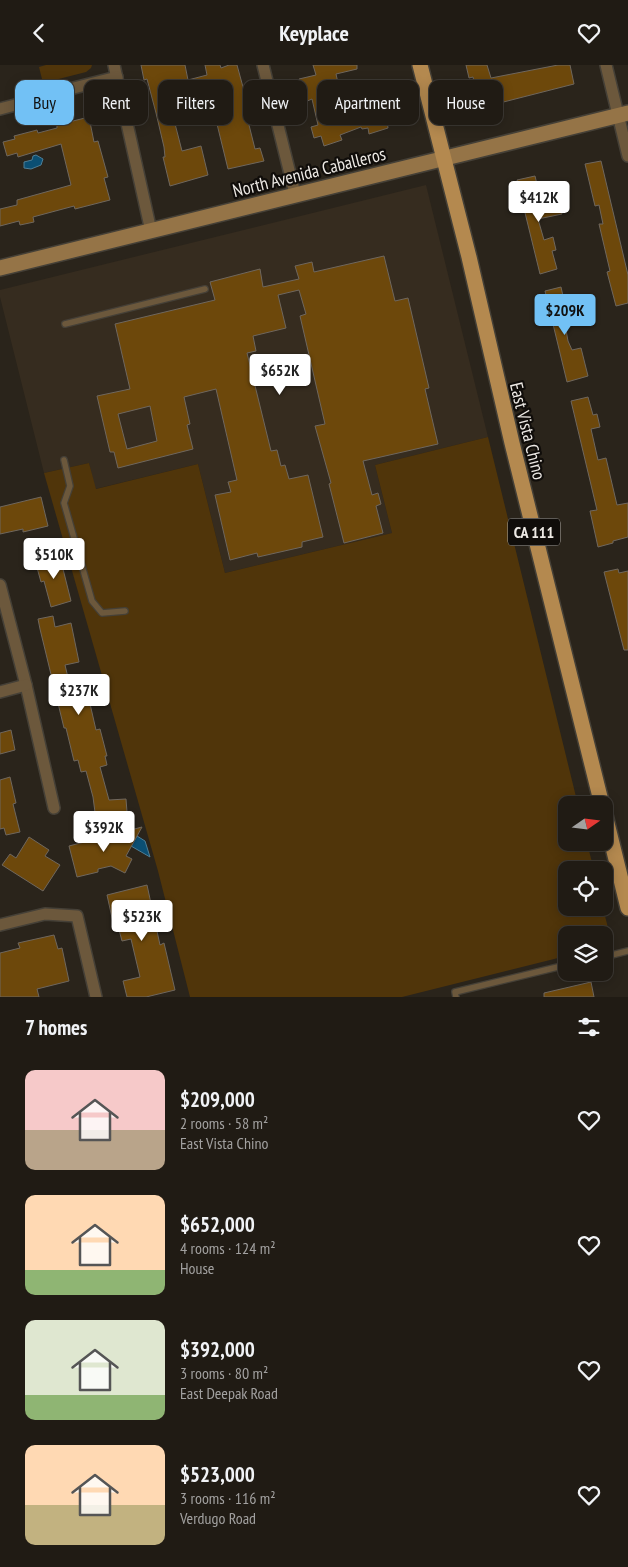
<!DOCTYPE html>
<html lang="en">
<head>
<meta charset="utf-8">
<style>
  body { margin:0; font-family:"PT Sans Narrow",sans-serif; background:#2d2822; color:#f1f3f6; height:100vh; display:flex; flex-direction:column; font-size:19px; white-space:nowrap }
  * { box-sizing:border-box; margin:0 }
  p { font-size:16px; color:#a2a1a0 }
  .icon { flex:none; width:28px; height:28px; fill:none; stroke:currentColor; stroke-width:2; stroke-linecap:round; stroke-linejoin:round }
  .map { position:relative; height:932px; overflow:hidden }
  .side { display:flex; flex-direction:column; background:#201b14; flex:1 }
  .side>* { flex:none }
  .guide { position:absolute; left:15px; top:15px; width:599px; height:45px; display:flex; gap:10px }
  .needle { width:32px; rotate:76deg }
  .buttons { position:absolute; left:558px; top:731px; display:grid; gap:10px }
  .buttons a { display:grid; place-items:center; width:55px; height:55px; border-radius:10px; background:#201b14; box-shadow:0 2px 12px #0003,0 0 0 1px #3d3934; font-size:25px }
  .price { position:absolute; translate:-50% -42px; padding:0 11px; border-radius:5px; background:#fff; color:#222; font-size:16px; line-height:32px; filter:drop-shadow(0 1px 2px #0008) }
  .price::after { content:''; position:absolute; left:50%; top:30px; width:15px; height:11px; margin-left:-8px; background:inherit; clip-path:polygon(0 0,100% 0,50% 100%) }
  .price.current { background:#72c1f5; color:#111 }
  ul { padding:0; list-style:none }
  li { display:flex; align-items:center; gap:15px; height:125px; padding:0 25px }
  li span { display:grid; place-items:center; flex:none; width:140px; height:100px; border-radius:10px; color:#555 }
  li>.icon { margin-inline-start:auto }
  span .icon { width:60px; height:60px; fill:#fffc; stroke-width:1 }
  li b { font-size:21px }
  h2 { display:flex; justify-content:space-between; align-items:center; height:60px; padding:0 25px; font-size:21px }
  .tag { padding:0 18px; border-radius:10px; background:#201b14; box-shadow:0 2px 12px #0003,0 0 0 1px #3d3934; font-size:18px; line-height:45px }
  .tag.current { background:#72c1f5; color:#111 }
  header { display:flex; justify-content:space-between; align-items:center; height:65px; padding:0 25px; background:#201b14; font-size:22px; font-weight:700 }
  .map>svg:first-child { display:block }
  .built { fill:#362c1f }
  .green { fill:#50350a }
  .water { fill:#0b4f73; stroke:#4f7e95 }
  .building { fill:#6d480b; stroke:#6f675e; fill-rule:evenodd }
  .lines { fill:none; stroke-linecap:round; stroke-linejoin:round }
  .lane-casing { stroke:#454037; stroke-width:8 }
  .street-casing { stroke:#454037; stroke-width:14 }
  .secondary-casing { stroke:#454037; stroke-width:18 }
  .primary-casing { stroke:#454037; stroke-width:18 }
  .lane { stroke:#6c583c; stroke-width:5.5 }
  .street { stroke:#6c583c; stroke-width:11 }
  .secondary { stroke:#957447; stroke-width:15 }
  .primary { stroke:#b4894f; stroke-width:15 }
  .labels { text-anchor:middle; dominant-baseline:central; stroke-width:4.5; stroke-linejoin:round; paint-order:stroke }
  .shield { fill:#100d0a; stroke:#aba8a3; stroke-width:1 }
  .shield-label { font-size:16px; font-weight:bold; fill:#eeeae5 }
  .street-label { font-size:18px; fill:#eeeae5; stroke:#100d0a }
</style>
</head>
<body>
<header><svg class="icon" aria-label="back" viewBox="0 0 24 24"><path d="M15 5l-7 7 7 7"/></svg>Keyplace<svg class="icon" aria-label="heart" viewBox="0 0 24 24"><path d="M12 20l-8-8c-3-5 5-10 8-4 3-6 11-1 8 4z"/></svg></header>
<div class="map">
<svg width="628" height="932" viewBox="0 0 628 932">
  <rect width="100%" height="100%" fill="#2a241b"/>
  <polygon class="built" points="426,120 488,372 375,400 392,468 225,508 198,399 95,424 89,398 44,408 0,232 0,225"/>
  <g class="green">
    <polygon points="46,0 92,0 91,3 86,7 43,18 39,2"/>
    <polygon points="488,372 578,740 566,740 566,778 587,778 594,805 566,805 566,842 603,843 612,879 604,881 604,870 566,870 566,891 402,932 190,932 158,806 44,408 89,398 96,424 198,399 225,508 392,468 375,400"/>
  </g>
  <g class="water">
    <polygon points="384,16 388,19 387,24 373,28 369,27 367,23 369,19"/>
    <polygon points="36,90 43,94 41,100 31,104 24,103 24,97 32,95 33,91"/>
    <polygon points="96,610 100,627 91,630 86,613"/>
    <polygon points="137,771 145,776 150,792 131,781"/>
  </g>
  <g class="building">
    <polygon points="141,0 185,0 188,15 207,10 205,0 220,0 221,3 229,0 237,0 252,55 248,56 255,84 260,83 264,96 228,104 216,55 212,56 207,31 177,39 180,49 173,51 182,86 201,81 208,110 170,121 163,92 165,92 164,82 156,48 147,14 144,15"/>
    <polygon points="313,0 357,0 357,4 336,9 340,27 331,30 337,53 363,46 362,40 381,36 383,44 390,42 392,54 387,56 388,63 369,69 368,63 362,64 361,62 340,70 342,75 324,81 321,71 314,73 311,62 318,60 312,34 305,37 299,14 316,10"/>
    <polygon points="466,0 487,0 491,13 558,0 570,0 574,19 480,43 473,12 469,13"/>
    <polygon points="89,52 94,77 98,76 108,112 104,113 110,135 75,144 74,141 33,152 34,157 20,160 19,156 0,161 0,144 17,140 17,135 71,120 61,79 18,92 17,88 7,91 3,77 15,74 14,71 37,65 38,68 57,63 57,60"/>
    <polygon points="601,96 628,210 628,238 616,241 607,207 610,206 599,159 603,159 599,140 595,141 585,99"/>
    <polygon points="535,111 542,140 559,136 562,149 538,154 544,175 553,172 556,185 552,186 557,204 540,209 517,115"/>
    <path d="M 384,191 L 395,236 L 408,233 L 429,323 L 425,324 L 438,379 L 363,396 L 372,430 L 378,428 L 381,439 L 376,441 L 383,468 L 344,478 L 329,419 L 331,418 L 315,361 L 325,359 L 300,251 L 306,249 L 299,225 L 278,230 L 286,263 L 253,271 L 256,286 L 247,288 L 271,386 L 277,385 L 281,401 L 285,400 L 289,414 L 308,410 L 323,472 L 302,477 L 302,482 L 258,492 L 257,488 L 230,495 L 215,430 L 231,427 L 228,417 L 237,415 L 216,324 L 184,332 L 190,359 L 187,360 L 193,384 L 118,403 L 114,387 L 110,387 L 97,331 L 130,324 L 115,259 L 215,235 L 210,217 L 260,204 L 263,222 L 299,214 L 295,201 L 312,197 L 314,207 ZM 150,341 L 157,376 L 127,384 L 118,349 Z"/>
    <polygon points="561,222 565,240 570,239 573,252 564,254 568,276 572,285 581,283 588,311 567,317 545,226"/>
    <polygon points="588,332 593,350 597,349 600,362 591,364 598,395 606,393 617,440 628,438 628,472 613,476 613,478 598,482 590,446 597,445 571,336"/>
    <polygon points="41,432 48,461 23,467 23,464 0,469 0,442"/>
    <polygon points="59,488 71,536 51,542 44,516 41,517 36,499 43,497 42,493"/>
    <polygon points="618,504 619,508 628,506 628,585 624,585 604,507"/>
    <polygon points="53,551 55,562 71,558 79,597 65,600 70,621 85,617 96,665 100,664 107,691 105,691 107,700 100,702 109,735 126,734 127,747 126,751 96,755 93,732 86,706 81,707 78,695 74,696 66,663 64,663 40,564 38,554"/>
    <polygon points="11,665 15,685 0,689 0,668"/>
    <polygon points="10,712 16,738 13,739 20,767 6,770 4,763 0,764 0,715"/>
    <polygon points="142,762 126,791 132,794 125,808 111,801 98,804 98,807 77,812 69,781"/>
    <polygon points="29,772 49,785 45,791 60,800 43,826 2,800 10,789 16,793"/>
    <polygon points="147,820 160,880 164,878 175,925 146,932 127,932 123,916 140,912 131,874 122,876 118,861 114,862 107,830"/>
    <polygon points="54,870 58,884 62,883 69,916 37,924 39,932 0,932 0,888 20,883 18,878"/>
    <polygon points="591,917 594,932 544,932 544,928"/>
  </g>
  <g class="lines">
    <defs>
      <g id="lane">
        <polyline points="65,259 205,224"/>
        <polyline points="64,395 70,421 64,438 92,536 102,548 125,546"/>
        <polyline points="604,892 628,886"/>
        <polyline points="456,932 455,927 566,900"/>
      </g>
      <g id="street">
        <polyline points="114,0 151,166"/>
        <polyline points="263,0 295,129"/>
        <polyline points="606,0 628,91"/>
        <polyline points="54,28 117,12"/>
        <polyline points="0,44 19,39"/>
        <polyline points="0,520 26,620 54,743"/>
        <polyline points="0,627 26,620"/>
        <polyline points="0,860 45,849 77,851 96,932"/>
      </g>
      <polyline id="secondary" points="0,203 628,48"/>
      <g id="primary">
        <polyline points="420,0 469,192 512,378 602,740"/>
        <polyline points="604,746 628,843"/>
      </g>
    </defs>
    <use href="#lane" class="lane-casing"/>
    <use href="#street" class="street-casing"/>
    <use href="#secondary" class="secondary-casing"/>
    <use href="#primary" class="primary-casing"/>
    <use href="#lane" class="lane"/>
    <use href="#street" class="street"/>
    <use href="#secondary" class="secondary"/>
    <use href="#primary" class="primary"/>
  </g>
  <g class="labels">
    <rect class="shield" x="508" y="453.5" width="52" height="27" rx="4"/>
    <g class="shield-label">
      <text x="534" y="467">CA 111</text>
    </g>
    <g class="street-label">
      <text transform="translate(309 107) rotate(-14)">North Avenida Caballeros</text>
      <text transform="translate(528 366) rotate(76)">East Vista Chino</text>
    </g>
  </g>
</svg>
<div class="buttons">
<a><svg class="needle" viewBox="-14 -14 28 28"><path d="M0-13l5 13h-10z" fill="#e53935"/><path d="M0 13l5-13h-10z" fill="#a2a1a0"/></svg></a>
<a><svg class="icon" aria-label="locate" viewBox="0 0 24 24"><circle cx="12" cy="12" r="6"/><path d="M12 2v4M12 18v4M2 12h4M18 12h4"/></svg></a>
<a><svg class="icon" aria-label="layers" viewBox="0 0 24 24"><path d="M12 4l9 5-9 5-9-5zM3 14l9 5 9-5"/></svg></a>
</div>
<b class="price" style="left:539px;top:158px">$412K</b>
<b class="price current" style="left:565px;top:271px">$209K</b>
<b class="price" style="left:280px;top:331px">$652K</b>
<b class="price" style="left:54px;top:515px">$510K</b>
<b class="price" style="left:79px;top:651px">$237K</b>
<b class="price" style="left:104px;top:788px">$392K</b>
<b class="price" style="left:142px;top:877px">$523K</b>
<div class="guide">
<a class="tag current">Buy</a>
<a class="tag">Rent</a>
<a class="tag">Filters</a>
<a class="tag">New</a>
<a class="tag">Apartment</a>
<a class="tag">House</a>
</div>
</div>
<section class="side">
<h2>7 homes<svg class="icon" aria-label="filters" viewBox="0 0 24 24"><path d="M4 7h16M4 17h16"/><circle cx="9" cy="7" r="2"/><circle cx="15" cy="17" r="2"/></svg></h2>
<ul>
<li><span style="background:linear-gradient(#f6c9c9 60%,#b9a48a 0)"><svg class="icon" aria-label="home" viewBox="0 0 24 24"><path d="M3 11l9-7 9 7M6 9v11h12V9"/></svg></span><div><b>$209,000</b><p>2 rooms · 58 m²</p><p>East Vista Chino</p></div><svg class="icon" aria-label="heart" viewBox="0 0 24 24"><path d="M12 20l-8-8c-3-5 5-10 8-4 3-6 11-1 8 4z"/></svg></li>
<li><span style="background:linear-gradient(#ffd9b3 75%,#8fb573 0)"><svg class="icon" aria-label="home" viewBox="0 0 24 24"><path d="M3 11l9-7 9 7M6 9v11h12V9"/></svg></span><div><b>$652,000</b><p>4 rooms · 124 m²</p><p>House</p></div><svg class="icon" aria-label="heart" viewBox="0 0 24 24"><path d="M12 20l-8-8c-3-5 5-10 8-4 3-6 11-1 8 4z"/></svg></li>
<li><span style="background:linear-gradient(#dfe7d0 75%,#8fb573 0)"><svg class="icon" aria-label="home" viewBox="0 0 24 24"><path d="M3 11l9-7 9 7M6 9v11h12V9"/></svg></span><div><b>$392,000</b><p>3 rooms · 80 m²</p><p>East Deepak Road</p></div><svg class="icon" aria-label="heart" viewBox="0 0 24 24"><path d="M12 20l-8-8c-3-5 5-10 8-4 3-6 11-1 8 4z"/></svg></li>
<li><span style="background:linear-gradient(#ffd9b3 60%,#c2b280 0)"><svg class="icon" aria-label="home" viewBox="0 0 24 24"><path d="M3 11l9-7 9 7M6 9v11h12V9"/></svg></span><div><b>$523,000</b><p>3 rooms · 116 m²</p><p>Verdugo Road</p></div><svg class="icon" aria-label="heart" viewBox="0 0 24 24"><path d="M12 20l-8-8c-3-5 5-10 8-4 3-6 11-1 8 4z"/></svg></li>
</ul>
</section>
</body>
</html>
